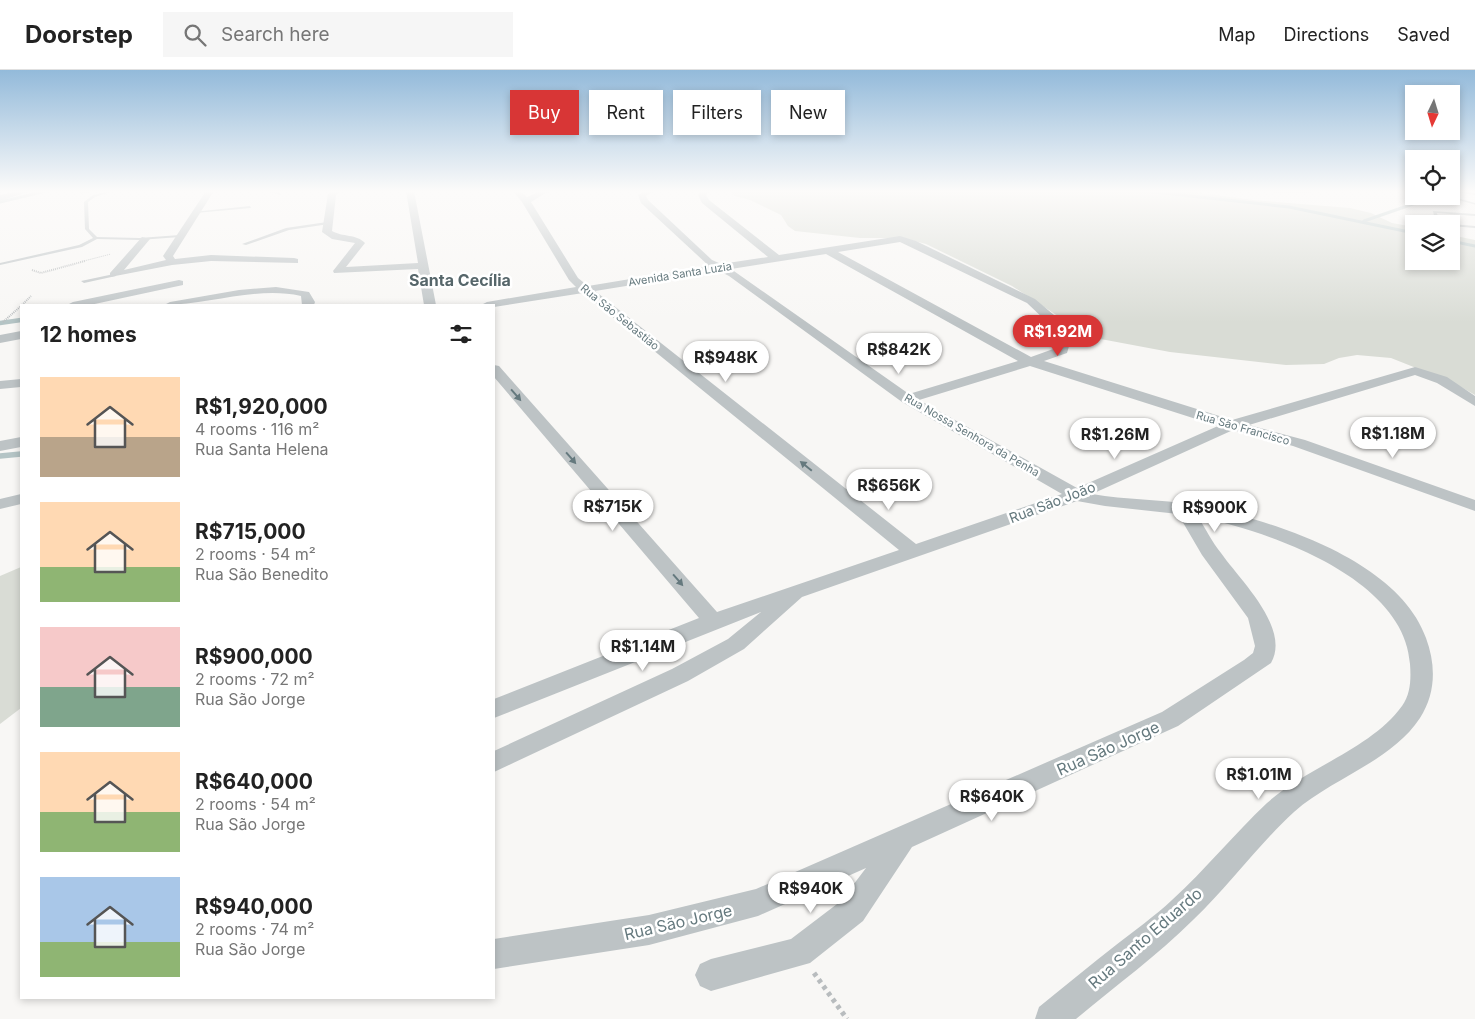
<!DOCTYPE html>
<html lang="en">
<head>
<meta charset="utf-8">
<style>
  body { margin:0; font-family:Inter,sans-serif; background:#f6f6f6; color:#222; height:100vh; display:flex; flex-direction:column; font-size:19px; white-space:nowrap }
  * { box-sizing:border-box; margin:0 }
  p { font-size:16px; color:#767676 }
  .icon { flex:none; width:28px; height:28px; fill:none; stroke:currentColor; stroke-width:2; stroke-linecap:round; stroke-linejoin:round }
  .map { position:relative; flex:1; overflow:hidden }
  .drawer { position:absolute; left:20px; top:234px; width:475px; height:695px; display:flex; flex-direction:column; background:#fff; border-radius:0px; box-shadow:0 2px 8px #0003 }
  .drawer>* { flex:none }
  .hud { position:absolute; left:510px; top:20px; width:475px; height:45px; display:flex; gap:10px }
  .needle { width:32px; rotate:184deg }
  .fabs { position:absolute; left:1405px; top:15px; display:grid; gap:10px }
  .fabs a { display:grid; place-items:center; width:55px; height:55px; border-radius:0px; background:#fff; box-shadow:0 2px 8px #0003; font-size:25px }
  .price { position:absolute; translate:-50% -42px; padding:0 11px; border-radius:18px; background:#fff; color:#222; font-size:16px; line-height:32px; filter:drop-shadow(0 1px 2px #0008) }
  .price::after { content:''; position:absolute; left:50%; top:30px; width:15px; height:11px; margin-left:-8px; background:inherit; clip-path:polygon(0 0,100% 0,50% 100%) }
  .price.current { background:#d83636; color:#fff }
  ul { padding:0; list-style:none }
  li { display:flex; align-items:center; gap:15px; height:125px; padding:0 20px }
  li span { display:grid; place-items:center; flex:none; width:140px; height:100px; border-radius:0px; color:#555 }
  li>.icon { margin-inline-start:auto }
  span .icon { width:60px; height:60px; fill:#fffc; stroke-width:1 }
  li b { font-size:21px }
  h2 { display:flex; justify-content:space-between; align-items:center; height:60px; padding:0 20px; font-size:21px }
  .tag { padding:0 18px; border-radius:0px; background:#fff; box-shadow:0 2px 8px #0003; font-size:18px; line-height:45px }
  .tag.current { background:#d83636; color:#fff }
  header { display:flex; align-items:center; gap:30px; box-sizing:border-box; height:70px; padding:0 25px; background:#fff; border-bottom:1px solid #e0e0e0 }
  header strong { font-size:24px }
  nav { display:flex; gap:28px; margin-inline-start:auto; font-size:18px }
  .search { width:350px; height:45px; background:#f6f6f6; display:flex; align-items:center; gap:12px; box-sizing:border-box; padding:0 18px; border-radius:0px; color:#767676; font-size:19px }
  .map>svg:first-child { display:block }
  .green { fill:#d9dcd5 }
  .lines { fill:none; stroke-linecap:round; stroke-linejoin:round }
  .stream-far2 { stroke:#b4c4c5; stroke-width:3 }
  .stream-far1 { stroke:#b4c4c5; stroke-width:4.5 }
  .stream { stroke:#b4c4c5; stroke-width:5.5 }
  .secondary-casing { stroke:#b0b8ba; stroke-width:3 }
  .path-far2 { stroke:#b8bcbe; stroke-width:1; stroke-dasharray:1 1; stroke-linecap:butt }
  .path-far1 { stroke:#b8bcbe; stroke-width:2; stroke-dasharray:1 1; stroke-linecap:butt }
  .path { stroke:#b8bcbe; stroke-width:5; stroke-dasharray:4 4; stroke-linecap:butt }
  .lane { fill:#bdc3c5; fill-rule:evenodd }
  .street { fill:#bdc3c5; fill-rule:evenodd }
  .secondary { fill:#fff; fill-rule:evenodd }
  .oneway { fill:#65797e }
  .labels { text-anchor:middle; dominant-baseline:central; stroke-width:5; stroke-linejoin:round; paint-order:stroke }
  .far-street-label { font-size:11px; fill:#65797e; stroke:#fff }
  .street-label { font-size:14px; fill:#65797e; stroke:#fff }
  .far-district-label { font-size:16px; font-weight:bold; fill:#56666a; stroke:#fff }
  .near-street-label { font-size:16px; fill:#65797e; stroke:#fff }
</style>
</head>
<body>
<header>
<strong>Doorstep</strong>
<div class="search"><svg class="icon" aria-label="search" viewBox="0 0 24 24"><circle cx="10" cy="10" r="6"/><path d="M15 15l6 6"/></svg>Search here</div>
<nav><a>Map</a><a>Directions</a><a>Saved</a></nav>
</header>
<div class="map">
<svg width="1475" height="949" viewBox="0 0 1475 949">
  <rect width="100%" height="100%" fill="#f8f7f5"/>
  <g class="green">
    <polygon points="729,121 1185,121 1253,130 1350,138 1371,143 1392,153 1414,157 1414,191 1451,191 1451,165 1475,170 1475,325 1454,313 1391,288 1357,285 1339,288 1324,294 1286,295 1170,282 1090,267 1012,216 926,174 903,168 860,168 795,161 788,156 781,145 750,130 735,126"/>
    <polygon points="21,497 21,638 0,654 0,506"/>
  </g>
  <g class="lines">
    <g class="stream-far2">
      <polyline points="1145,121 1289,137 1414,163"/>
      <polyline points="0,132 46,121"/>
      <polyline points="1364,151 1436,126"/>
      <polyline points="1451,171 1475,176"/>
    </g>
    <polyline class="stream-far1" points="0,253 21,250"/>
    <polyline class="stream" points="0,386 21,384"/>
    <defs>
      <polygon id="secondary" points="1451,121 1475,125 1475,133 1450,126"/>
    </defs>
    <use href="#secondary" class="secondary-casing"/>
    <polyline class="path-far2" points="80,192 111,184"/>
    <g class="path-far1">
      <polyline points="32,200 41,203 85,191"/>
      <polyline points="22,235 31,226"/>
      <polyline points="3,252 21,236"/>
    </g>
    <polyline class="path" points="814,903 847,949"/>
    <g class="lane">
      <polygon points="110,121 115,121 95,127 88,132 89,159 97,167 139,168 180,165 182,166 180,167 139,170 97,169 82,177 0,195 0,193 79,175 93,168 85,159 84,132 93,125"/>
      <polygon points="268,121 272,121 282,124 280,125"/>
      <polygon points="250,136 251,138 195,143 193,142"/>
      <polygon points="1433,141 1475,144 1475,146 1437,143 1439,150 1448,154 1441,154 1435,151"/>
      <polygon points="327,152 329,154 289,160 246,175 242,174 286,158"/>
      <polygon points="1451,154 1475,156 1475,158 1451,156"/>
      <polygon points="114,204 116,204 116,206 84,213 81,211"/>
    </g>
    <g class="street">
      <polygon points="19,121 31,121 0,131 0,125"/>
      <polygon points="81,121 93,121 81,124"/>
      <polygon points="206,121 216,121 212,124 173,186 175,189 211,185 294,188 298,189 298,193 211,191 172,195 110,207 110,203 142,167 150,169 124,200 166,190 163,186"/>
      <path d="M 332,121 L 341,121 L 336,125 L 332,161 C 342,167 357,164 365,173 L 346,197 L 418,193 L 406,121 L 414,121 L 436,235 L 424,235 L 418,199 L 334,203 L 333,201 L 355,173 L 332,169 L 322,162 L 328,124 Z"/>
      <path d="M 513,121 L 521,121 L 527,127 L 540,121 L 549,121 L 531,132 L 578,208 L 588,216 L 709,196 L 641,133 L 638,125 L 645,121 L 654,121 L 646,126 L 648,130 L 712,190 L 721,194 L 768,187 L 702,133 L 698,125 L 701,121 L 709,121 L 706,125 L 709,130 L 779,185 L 900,166 L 916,171 L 1035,229 L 1054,245 L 1070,273 L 1067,283 L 1044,291 L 1232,350 L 1415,297 L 1447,307 L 1475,326 L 1475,336 L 1437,313 L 1415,305 L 1249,355 L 1305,370 L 1475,430 L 1475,441 L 1293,376 L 1233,360 L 1092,424 C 1126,430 1160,429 1194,435 C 1269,449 1398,489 1426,568 C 1436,595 1436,623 1420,648 C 1391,692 1332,708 1294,742 C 1258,775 1229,816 1193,850 C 1157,886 1115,916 1076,949 L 1035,949 L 1039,937 C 1065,916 1090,895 1116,875 C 1135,860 1155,846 1172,830 C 1206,799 1234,764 1267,733 C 1307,697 1371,679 1402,636 C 1411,624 1411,608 1410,594 C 1405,508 1269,461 1198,447 C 1206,459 1212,472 1221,483 C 1240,510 1291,558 1271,593 L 1178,656 L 912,777 L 863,851 L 810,893 L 711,921 L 700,916 L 695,905 L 700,894 L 711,889 L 791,869 L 841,831 L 866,798 L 758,846 L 649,875 L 494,899 L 494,869 L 649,845 L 756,819 L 1162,642 L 1244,590 L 1253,583 L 1255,576 L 1248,548 L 1202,485 L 1178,444 L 1105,436 L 1077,431 L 802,527 L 744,579 L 688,611 L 494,702 L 494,681 L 672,599 L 728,569 L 761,542 L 494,648 L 494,629 L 699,548 L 494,307 L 494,295 L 499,296 L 717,542 L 899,480 L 583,223 L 494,237 L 494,235 L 481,235 L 487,232 L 576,217 L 569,210 L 522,132 ZM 900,172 L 1027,233 L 1045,250 L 1058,273 L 1056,278 L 1031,287 L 838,182 ZM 826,184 L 1018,291 L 909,324 L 731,199 ZM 719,201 L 729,206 L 902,332 L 1062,424 L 916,474 L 595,221 ZM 1030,296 L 1218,356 L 1077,418 L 919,330 Z"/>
      <polygon points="1270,121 1313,121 1309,123 1274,123"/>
      <polygon points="179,210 183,211 183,215 90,235 67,235 73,232"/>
      <path d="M 276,217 L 309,222 L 315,232 L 314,235 L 302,235 L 301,226 C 256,216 209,235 164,235 L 170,232 L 239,220 Z"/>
      <polygon points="21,261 21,269 0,273 0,265"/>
      <polygon points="21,309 21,317 0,319 0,311"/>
      <polygon points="21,367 21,377 0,381 0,371"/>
      <polygon points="21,424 21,434 0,439 0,429"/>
    </g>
    <use href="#secondary" class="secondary"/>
  </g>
  <defs><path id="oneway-solid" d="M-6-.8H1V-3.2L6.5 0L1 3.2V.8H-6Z" transform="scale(1.25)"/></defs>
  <g class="oneway">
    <use href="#oneway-solid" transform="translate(516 325) rotate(49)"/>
    <use href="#oneway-solid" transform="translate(571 388) rotate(49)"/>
    <use href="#oneway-solid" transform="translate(806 396) rotate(-141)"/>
    <use href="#oneway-solid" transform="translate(678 510) rotate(49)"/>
  </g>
  <linearGradient id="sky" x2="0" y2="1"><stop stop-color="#93bada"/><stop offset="0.48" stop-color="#fcfbfa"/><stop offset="1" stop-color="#fcfbfa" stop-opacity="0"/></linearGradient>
  <rect width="1475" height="253" fill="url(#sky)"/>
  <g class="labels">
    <g class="far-street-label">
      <text transform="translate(680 204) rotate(-9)">Avenida Santa Luzia</text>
      <text transform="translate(620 247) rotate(39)">Rua São Sebastião</text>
      <text transform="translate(1243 358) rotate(16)">Rua São Francisco</text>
      <text transform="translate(972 365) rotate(30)">Rua Nossa Senhora da Penha</text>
    </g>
    <g class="street-label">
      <text transform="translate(1052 432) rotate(-21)">Rua São João</text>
    </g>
    <g class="far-district-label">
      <text x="460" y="210">Santa Cecília</text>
    </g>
    <g class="near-street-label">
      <text transform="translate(1108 678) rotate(-24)">Rua São Jorge</text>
      <text transform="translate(678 852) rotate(-13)">Rua São Jorge</text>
      <text transform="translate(1145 868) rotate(-41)">Rua Santo Eduardo</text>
    </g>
  </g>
</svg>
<div class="fabs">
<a><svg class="needle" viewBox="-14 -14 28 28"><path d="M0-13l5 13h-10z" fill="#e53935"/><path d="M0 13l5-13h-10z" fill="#767676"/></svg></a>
<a><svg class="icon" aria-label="locate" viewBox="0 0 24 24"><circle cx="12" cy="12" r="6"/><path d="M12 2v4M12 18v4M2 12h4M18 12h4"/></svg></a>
<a><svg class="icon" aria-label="layers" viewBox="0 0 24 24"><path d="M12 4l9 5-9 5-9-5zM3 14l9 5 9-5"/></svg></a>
</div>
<b class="price current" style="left:1058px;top:287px">R$1.92M</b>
<b class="price" style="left:899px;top:305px">R$842K</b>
<b class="price" style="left:726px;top:313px">R$948K</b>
<b class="price" style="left:1393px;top:389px">R$1.18M</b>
<b class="price" style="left:1115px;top:390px">R$1.26M</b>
<b class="price" style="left:889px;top:441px">R$656K</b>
<b class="price" style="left:613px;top:462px">R$715K</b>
<b class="price" style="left:1215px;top:463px">R$900K</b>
<b class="price" style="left:643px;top:602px">R$1.14M</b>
<b class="price" style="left:1259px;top:730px">R$1.01M</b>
<b class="price" style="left:992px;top:752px">R$640K</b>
<b class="price" style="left:811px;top:844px">R$940K</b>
<div class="hud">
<a class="tag current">Buy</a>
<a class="tag">Rent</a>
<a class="tag">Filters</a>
<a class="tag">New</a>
</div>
<section class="drawer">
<h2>12 homes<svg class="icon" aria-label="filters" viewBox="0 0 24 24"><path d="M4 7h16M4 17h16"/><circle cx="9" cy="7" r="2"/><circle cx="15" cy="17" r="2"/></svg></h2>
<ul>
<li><span style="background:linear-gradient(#ffd9b3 60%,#b9a48a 0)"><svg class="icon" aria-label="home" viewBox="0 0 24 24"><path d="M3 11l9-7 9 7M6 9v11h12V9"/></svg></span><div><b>R$1,920,000</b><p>4 rooms · 116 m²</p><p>Rua Santa Helena</p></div></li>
<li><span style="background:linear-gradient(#ffd9b3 65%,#8fb573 0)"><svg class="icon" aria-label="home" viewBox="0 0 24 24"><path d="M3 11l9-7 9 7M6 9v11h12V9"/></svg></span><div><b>R$715,000</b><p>2 rooms · 54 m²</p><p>Rua São Benedito</p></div></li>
<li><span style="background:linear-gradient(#f6c9c9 60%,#7fa58c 0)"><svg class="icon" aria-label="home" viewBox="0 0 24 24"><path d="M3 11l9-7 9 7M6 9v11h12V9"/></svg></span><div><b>R$900,000</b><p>2 rooms · 72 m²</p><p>Rua São Jorge</p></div></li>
<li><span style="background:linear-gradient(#ffd9b3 60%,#8fb573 0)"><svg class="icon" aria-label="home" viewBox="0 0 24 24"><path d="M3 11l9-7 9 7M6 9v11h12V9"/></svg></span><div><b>R$640,000</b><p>2 rooms · 54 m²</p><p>Rua São Jorge</p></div></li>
<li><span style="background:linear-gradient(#a9c7e8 65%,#8fb573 0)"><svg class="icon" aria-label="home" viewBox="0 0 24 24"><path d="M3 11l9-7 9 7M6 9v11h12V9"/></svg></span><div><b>R$940,000</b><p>2 rooms · 74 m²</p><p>Rua São Jorge</p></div></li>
</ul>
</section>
</div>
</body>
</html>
